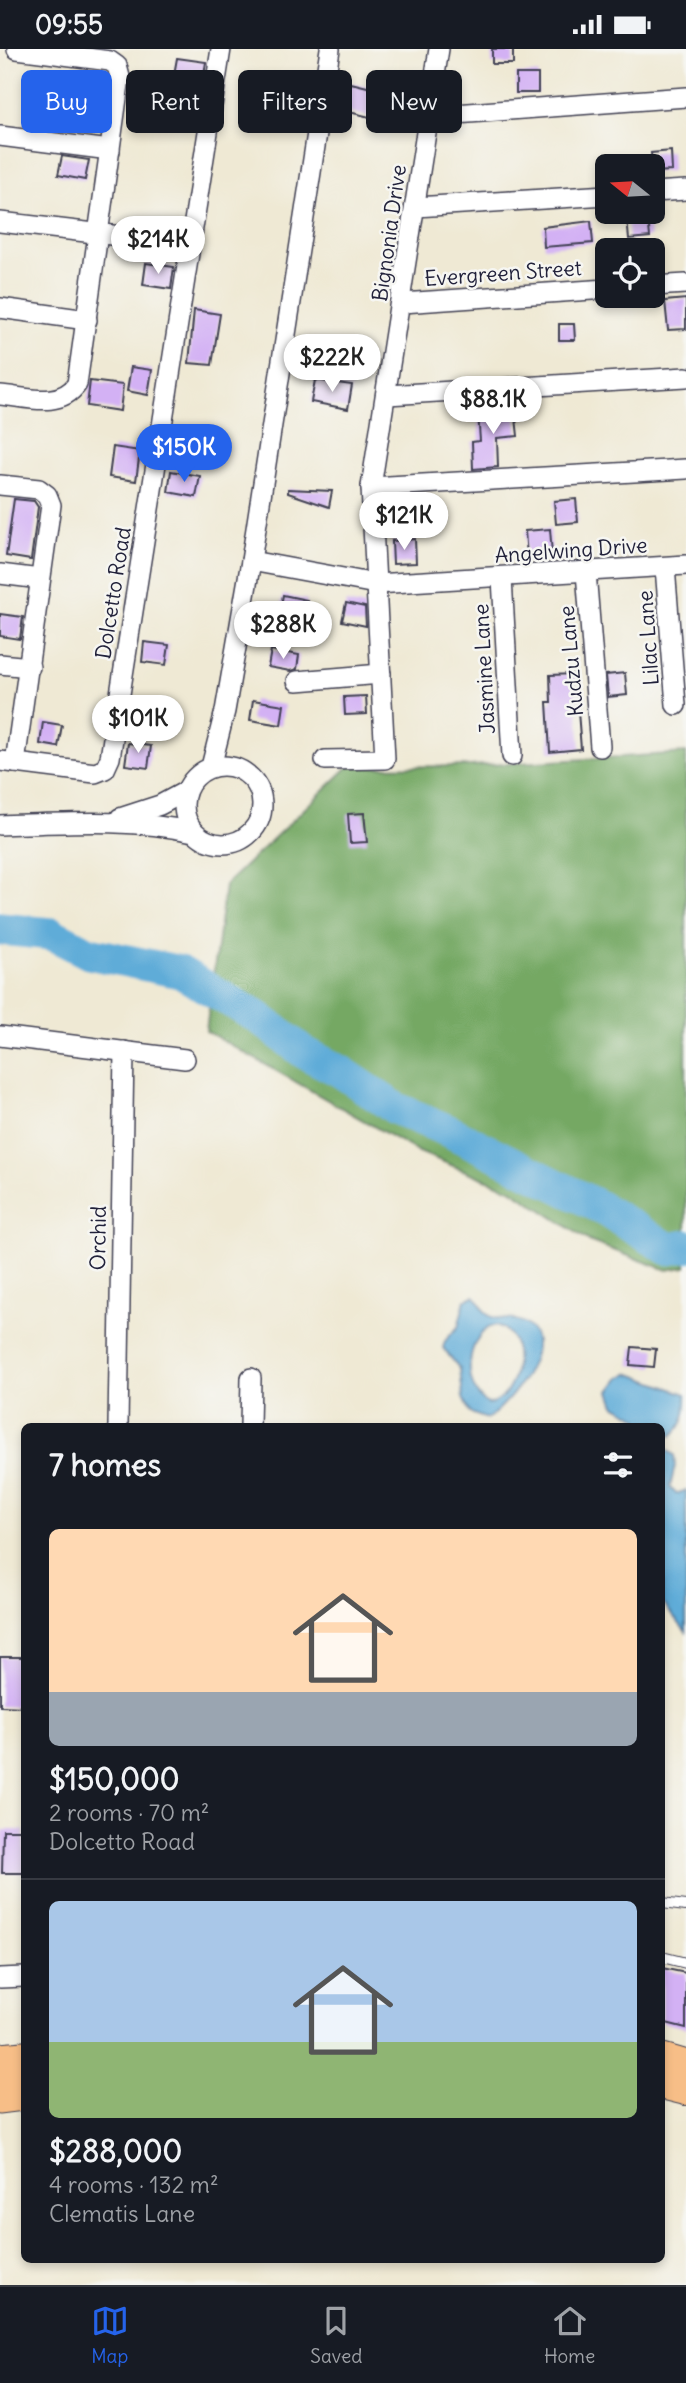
<!DOCTYPE html>
<html lang="en">
<head>
<meta charset="utf-8">
<style>
  body { margin:0; font-family:Delius,sans-serif; background:#242831; color:#f1f3f6; height:100vh; display:flex; flex-direction:column; font-size:26px; white-space:nowrap }
  * { box-sizing:border-box; margin:0 }
  p { font-size:23px; color:#9ea1a6 }
  .icon { flex:none; width:38px; height:38px; fill:none; stroke:currentColor; stroke-width:2; stroke-linecap:round; stroke-linejoin:round }
  .map { position:relative; flex:1; overflow:hidden }
  .drawer { position:absolute; left:21px; top:1374px; width:644px; height:840px; display:flex; flex-direction:column; background:#171b24; border-radius:10px; box-shadow:0 4px 10px #0003 }
  .drawer>* { flex:none }
  .guide { position:absolute; left:21px; top:21px; width:644px; height:63px; display:flex; gap:14px }
  .needle { width:46px; rotate:288deg }
  .tools { position:absolute; left:595px; top:105px; display:grid; gap:14px }
  .tools a { display:grid; place-items:center; width:70px; height:70px; border-radius:10px; background:#171b24; box-shadow:0 4px 10px #0003; font-size:35px }
  .price { position:absolute; translate:-50% -60px; padding:0 16px; border-radius:24px; background:#fff; color:#222; font-size:23px; line-height:46px; filter:drop-shadow(0 2px 4px #0008) }
  .price::after { content:''; position:absolute; left:50%; top:42px; width:21px; height:16px; margin-left:-10px; background:inherit; clip-path:polygon(0 0,100% 0,50% 100%) }
  .price.selected { background:#2563eb; color:#fff }
  ul { padding:0; list-style:none }
  li { display:grid; align-content:center; gap:14px; height:371px; padding:0 28px }
  li+li { border-top:2px solid #363941 }
  li span { display:grid; place-items:center; height:217px; border-radius:10px; color:#555 }
  li>.icon { margin-inline-start:auto }
  span .icon { width:126px; height:126px; fill:#fffc; stroke-width:1 }
  li b { font-size:30px }
  h2 { display:flex; justify-content:space-between; align-items:center; height:84px; padding:0 28px; font-size:30px }
  .pill { padding:0 24px; border-radius:10px; background:#171b24; box-shadow:0 4px 10px #0003; font-size:24px; line-height:63px }
  .pill.selected { background:#2563eb; color:#fff }
  .status { display:flex; justify-content:space-between; align-items:center; height:49px; padding:0 35px; background:#171b24; direction:ltr }
  .status svg { height:19px; fill:currentColor }
  .menu { display:flex; justify-content:space-around; align-items:center; height:98px; border-top:2px solid #363941; background:#171b24; font-size:19px; color:#9ea1a6 }
  .menu a { display:grid; justify-items:center; gap:4px }
  .menu .selected { color:#2563eb }
  .map>svg:first-child { display:block }
  .forest { fill:#74a864; stroke:#4b6550; stroke-width:2 }
  .water { fill:#5facd8; stroke:#40678a; stroke-width:2; fill-rule:evenodd }
  .lines { fill:none; stroke-linecap:round; stroke-linejoin:round }
  .river { stroke:#5facd8; stroke-width:33 }
  .building { fill:#d3b1f4 }
  .lane-casing { stroke:#414052; stroke-width:12 }
  .street-casing { stroke:#414052; stroke-width:22 }
  .primary-casing { stroke:#414052; stroke-width:34 }
  .highway-casing { stroke:#414052; stroke-width:39 }
  .lane { stroke:#fff; stroke-width:10 }
  .street { stroke:#fff; stroke-width:19 }
  .primary { stroke:#f7be87; stroke-width:32 }
  .highway { stroke:#f7be87; stroke-width:37 }
  .labels { text-anchor:middle; dominant-baseline:central; stroke-width:5; stroke-linejoin:round; paint-order:stroke }
  .street-label { font-size:21px; fill:#22223b; stroke:#f6f6f2 }
</style>
</head>
<body>
<div class="status"><b>09:55</b><svg viewBox="0 0 49 12"><path d="M0 12V9h3v3zM5 12V6h3v6zM10 12V3h3v9zM15 12V0h3v12zM26 1h20v11H26zM47 4h2v5h-2z"/></svg></div>
<div class="map">
<svg width="686" height="2236" viewBox="0 0 686 2236">
  <rect width="100%" height="100%" fill="#f6f6f2"/>
  <filter id="ink" filterUnits="userSpaceOnUse"><feTurbulence type="fractalNoise" baseFrequency=".0143" numOctaves="2"/><feDisplacementMap in="SourceGraphic" scale="14" xChannelSelector="R" yChannelSelector="G"/><feConvolveMatrix kernelMatrix="1 2 1 2 8 2 1 2 1" color-interpolation-filters="sRGB"/></filter>
  <filter id="wash" filterUnits="userSpaceOnUse"><feTurbulence type="fractalNoise" baseFrequency=".00686" numOctaves="4" result="noise"/><feDisplacementMap in="SourceGraphic" scale="28" xChannelSelector="R" yChannelSelector="G"/><feGaussianBlur stdDeviation="1.57" result="paint"/><feColorMatrix in="noise" values="0 0 0 0 0 0 0 0 0 0 0 0 0 0 0 0 0 1.4 0 .05"/><feComposite in="paint" operator="in"/></filter>
  <g filter="url(#wash)">
    <rect width="100%" height="100%" fill="#efe9d4"/>
    <polygon class="forest" points="686,704 686,1218 667,1221 591,1193 510,1140 419,1103 206,982 225,836 348,718 470,717"/>
    <g class="water">
      <path d="M 474,1247 C 482,1252 481,1263 490,1267 C 502,1273 516,1267 527,1276 C 556,1299 508,1356 487,1370 L 470,1364 L 463,1349 L 460,1320 L 443,1299 L 445,1292 L 458,1278 L 465,1251 ZM 495,1276 C 529,1282 519,1352 488,1355 C 461,1340 465,1285 495,1276 Z"/>
      <path d="M 628,1324 L 686,1345 C 686,1362 686,1376 671,1387 L 662,1384 L 662,1377 L 642,1377 L 638,1369 L 615,1356 L 610,1342 L 619,1330 Z"/>
      <polygon points="662,1398 674,1406 675,1417 670,1438 676,1445 686,1441 686,1583 662,1553"/>
    </g>
    <g class="lines">
      <polyline class="river" points="0,880 52,885 89,904 180,923 259,969 305,1004 340,1022 395,1059 451,1083 596,1156 669,1200 686,1197"/>
    </g>
    <g id="blocks">
      <g class="building">
        <rect x="492" y="0" width="21" height="15"/>
        <polygon points="177,9 206,13 202,41 172,37"/>
        <rect x="516" y="25" width="22" height="19"/>
        <polygon points="273,32 294,35 290,57 269,53"/>
        <polygon points="351,34 388,43 382,71 345,62"/>
        <polygon points="143,38 164,42 160,64 139,61"/>
        <polygon points="671,102 672,122 653,123 651,104"/>
        <polygon points="62,107 89,111 85,131 58,126"/>
        <polygon points="648,168 650,188 629,190 627,170"/>
        <polygon points="591,172 593,194 544,198 543,178"/>
        <polygon points="146,214 174,218 171,240 143,236"/>
        <polygon points="686,250 686,280 668,281 665,252"/>
        <polygon points="194,261 220,265 212,316 189,314"/>
        <polygon points="559,275 574,275 575,291 559,291"/>
        <polygon points="131,318 152,321 148,346 127,342"/>
        <polygon points="315,331 352,336 348,360 311,353"/>
        <polygon points="90,332 123,336 120,362 87,357"/>
        <polygon points="515,360 518,387 497,389 498,418 473,420 472,393 480,392 478,363"/>
        <polygon points="113,398 140,402 136,432 109,428"/>
        <polygon points="171,422 200,427 196,448 168,443"/>
        <polygon points="288,440 332,442 329,458 288,444"/>
        <polygon points="14,450 34,452 38,458 31,511 6,507"/>
        <polygon points="576,450 578,473 556,475 554,452"/>
        <polygon points="550,480 552,505 527,507 525,482"/>
        <polygon points="415,490 416,514 393,515 392,492"/>
        <polygon points="283,546 307,551 302,571 279,566"/>
        <polygon points="346,554 365,558 366,577 342,572"/>
        <polygon points="0,565 23,568 20,590 0,587"/>
        <polygon points="144,593 169,596 166,616 142,613"/>
        <polygon points="271,601 299,606 297,620 290,622 268,618"/>
        <polygon points="625,624 627,646 608,648 606,626"/>
        <polygon points="575,625 581,700 550,703 547,653 551,653 550,626"/>
        <polygon points="366,647 367,665 345,666 344,648"/>
        <polygon points="253,651 284,656 281,676 250,671"/>
        <polygon points="43,673 62,676 58,698 40,695"/>
        <polygon points="128,694 151,697 148,719 125,716"/>
        <polygon points="364,764 367,793 350,794 348,765"/>
        <polygon points="632,1298 656,1300 654,1318 630,1316"/>
        <polygon points="0,1608 24,1608 24,1658 0,1657"/>
        <polygon points="3,1781 24,1781 24,1824 2,1824"/>
        <polygon points="662,1919 686,1924 686,1979 662,1973"/>
      </g>
    </g>
  </g>
  <g filter="url(#ink)">
    <use href="#blocks" fill-opacity="0" stroke="#414052" stroke-width="2"/>
    <g class="lines">
      <defs>
        <g id="lane">
          <polyline points="662,1854 686,1857"/>
          <polyline points="662,1908 686,1914"/>
        </g>
        <g id="street">
          <polyline points="428,67 686,48"/>
          <polyline points="0,87 110,101"/>
          <polyline points="653,143 686,141"/>
          <polyline points="416,158 607,146"/>
          <polyline points="0,173 189,195"/>
          <polyline points="653,237 686,235"/>
          <polyline points="402,254 607,240"/>
          <polyline points="0,259 87,271"/>
          <path d="M 0,346 C 26,348 60,360 77,335 L 120,28 L 117,17 L 110,12 L 17,0"/>
          <polyline points="387,346 686,328"/>
          <polyline points="0,436 39,440 47,446 51,456 15,714"/>
          <polyline points="371,438 686,420"/>
          <polyline points="251,512 376,535 686,516"/>
          <polyline points="665,518 676,656"/>
          <polyline points="586,523 600,698"/>
          <polyline points="0,525 40,530"/>
          <polyline points="502,529 512,707"/>
          <polyline points="0,615 30,618"/>
          <polyline points="297,632 381,625"/>
          <polyline points="325,711 385,710 371,438 439,0"/>
          <polyline points="0,712 95,724 105,720 110,709 221,0"/>
          <circle cx="223" cy="756" r="39"/>
          <polyline points="211,718 225,662 251,512 330,0"/>
          <polyline points="120,769 160,756 186,742"/>
          <path d="M 0,776 C 65,774 130,769 194,783"/>
          <polyline points="0,987 185,1010"/>
          <polyline points="118,1377 124,1002"/>
          <polyline points="250,1377 251,1329"/>
          <polyline points="0,1929 24,1928"/>
        </g>
        <polyline id="primary" points="662,2034 686,2040"/>
        <g id="highway">
          <polyline points="0,2013 24,2011"/>
          <polyline points="662,2013 686,2020"/>
          <polyline points="0,2046 24,2043"/>
        </g>
      </defs>
      <use href="#lane" class="lane-casing"/>
      <use href="#street" class="street-casing"/>
      <use href="#primary" class="primary-casing"/>
      <use href="#highway" class="highway-casing"/>
      <use href="#lane" class="lane"/>
      <use href="#street" class="street"/>
      <use href="#primary" class="primary"/>
      <use href="#highway" class="highway"/>
    </g>
  </g>
  <g class="labels">
    <g class="street-label">
      <text transform="translate(389 184) rotate(-82)">Bignonia Drive</text>
      <text transform="translate(503 224) rotate(-4)">Evergreen Street</text>
      <text transform="translate(571 501) rotate(-4)">Angelwing Drive</text>
      <text transform="translate(113 544) rotate(-81)">Dolcetto Road</text>
      <text transform="translate(648 589) rotate(-94)">Lilac Lane</text>
      <text transform="translate(571 612) rotate(-95)">Kudzu Lane</text>
      <text transform="translate(484 620) rotate(-93)">Jasmine Lane</text>
      <text transform="translate(98 1189) rotate(-89)">Orchid</text>
    </g>
  </g>
</svg>
<div class="tools">
<a><svg class="needle" viewBox="-14 -14 28 28"><path d="M0-13l5 13h-10z" fill="#e53935"/><path d="M0 13l5-13h-10z" fill="#9ea1a6"/></svg></a>
<a><svg class="icon" aria-label="locate" viewBox="0 0 24 24"><circle cx="12" cy="12" r="6"/><path d="M12 2v4M12 18v4M2 12h4M18 12h4"/></svg></a>
</div>
<b class="price" style="left:158px;top:227px">$214K</b>
<b class="price" style="left:332px;top:345px">$222K</b>
<b class="price" style="left:493px;top:387px">$88.1K</b>
<b class="price selected" style="left:184px;top:435px">$150K</b>
<b class="price" style="left:404px;top:503px">$121K</b>
<b class="price" style="left:283px;top:612px">$288K</b>
<b class="price" style="left:138px;top:706px">$101K</b>
<div class="guide">
<a class="pill selected">Buy</a>
<a class="pill">Rent</a>
<a class="pill">Filters</a>
<a class="pill">New</a>
</div>
<section class="drawer">
<h2>7 homes<svg class="icon" aria-label="filters" viewBox="0 0 24 24"><path d="M4 7h16M4 17h16"/><circle cx="9" cy="7" r="2"/><circle cx="15" cy="17" r="2"/></svg></h2>
<ul>
<li><span style="background:linear-gradient(#ffd9b3 75%,#9aa5b1 0)"><svg class="icon" aria-label="home" viewBox="0 0 24 24"><path d="M3 11l9-7 9 7M6 9v11h12V9"/></svg></span><div><b>$150,000</b><p>2 rooms · 70 m²</p><p>Dolcetto Road</p></div></li>
<li><span style="background:linear-gradient(#a9c7e8 65%,#8fb573 0)"><svg class="icon" aria-label="home" viewBox="0 0 24 24"><path d="M3 11l9-7 9 7M6 9v11h12V9"/></svg></span><div><b>$288,000</b><p>4 rooms · 132 m²</p><p>Clematis Lane</p></div></li>
</ul>
</section>
</div>
<nav class="menu">
<a class="selected"><svg class="icon" aria-label="map" viewBox="0 0 24 24"><path d="M3 6l6-2 6 2 6-2v14l-6 2-6-2-6 2zM9 4v14M15 6v14"/></svg>Map</a>
<a><svg class="icon" aria-label="saved" viewBox="0 0 24 24"><path d="M7 4h10v16l-5-4-5 4z"/></svg>Saved</a>
<a><svg class="icon" aria-label="home" viewBox="0 0 24 24"><path d="M3 11l9-7 9 7M6 9v11h12V9"/></svg>Home</a>
</nav>
</body>
</html>
